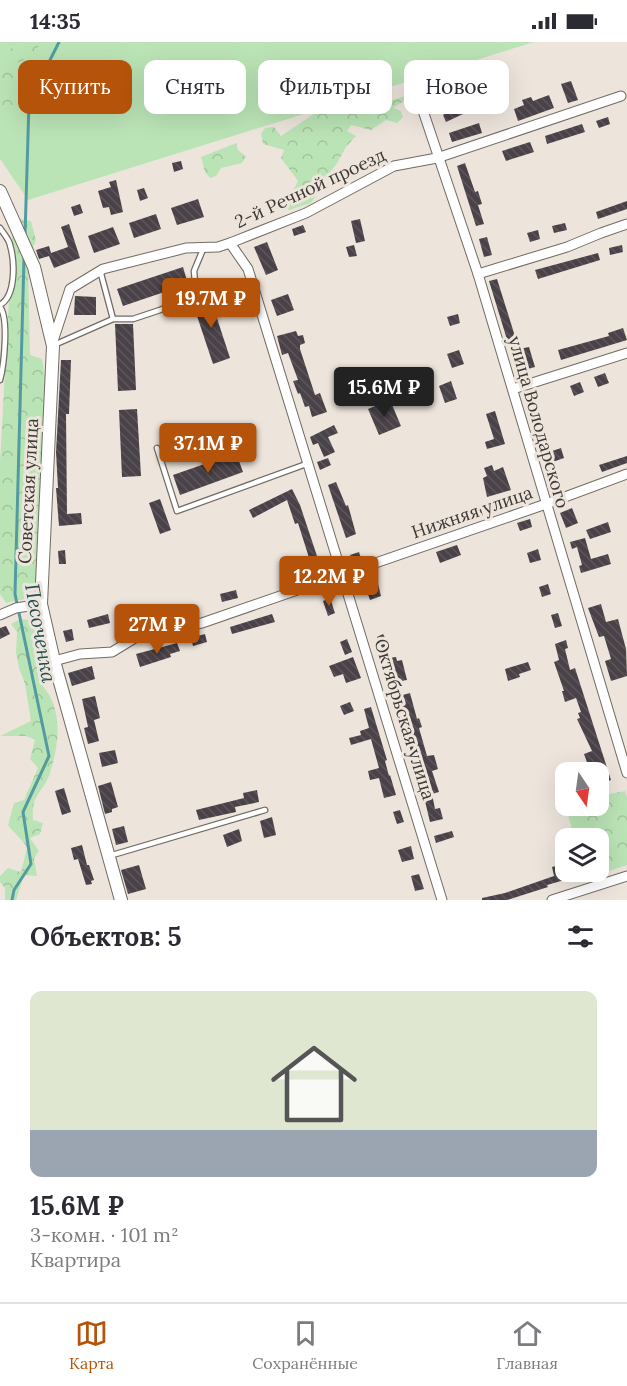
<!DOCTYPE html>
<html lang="ru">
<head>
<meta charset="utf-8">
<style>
  body { margin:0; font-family:Lora,serif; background:#f7f7f7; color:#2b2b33; height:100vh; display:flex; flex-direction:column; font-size:22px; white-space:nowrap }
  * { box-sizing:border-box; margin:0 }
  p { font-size:20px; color:#7c7c81 }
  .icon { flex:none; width:33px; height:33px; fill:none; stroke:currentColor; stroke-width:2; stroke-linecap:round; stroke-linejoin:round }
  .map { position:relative; height:858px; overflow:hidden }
  .drawer { display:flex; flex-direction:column; background:#fff; flex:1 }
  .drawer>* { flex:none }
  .hud { position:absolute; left:18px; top:18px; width:591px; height:54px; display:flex; gap:12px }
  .needle { width:39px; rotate:167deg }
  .controls { position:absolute; left:555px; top:720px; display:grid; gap:12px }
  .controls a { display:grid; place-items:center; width:54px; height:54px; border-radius:12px; background:#fff; box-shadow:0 6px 24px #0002; font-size:30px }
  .price { position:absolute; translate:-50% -51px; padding:0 14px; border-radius:6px; background:#b45309; color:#fff; font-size:20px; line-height:39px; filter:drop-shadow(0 2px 3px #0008) }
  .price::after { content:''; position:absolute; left:50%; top:36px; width:18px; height:14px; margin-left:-9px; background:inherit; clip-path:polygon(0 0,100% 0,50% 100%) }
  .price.active { background:#222; color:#fff }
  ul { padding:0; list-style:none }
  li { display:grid; align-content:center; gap:12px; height:318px; padding:0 30px }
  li+li { border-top:2px solid #e1e1e2 }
  li span { display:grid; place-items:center; height:186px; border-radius:12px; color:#555 }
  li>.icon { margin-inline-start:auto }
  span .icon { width:108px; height:108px; fill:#fffc; stroke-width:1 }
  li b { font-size:26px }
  h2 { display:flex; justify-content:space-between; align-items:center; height:72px; padding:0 30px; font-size:26px }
  .chip { padding:0 21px; border-radius:12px; background:#fff; box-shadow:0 6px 24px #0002; font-size:21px; line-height:54px }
  .chip.active { background:#b45309; color:#fff }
  .status { display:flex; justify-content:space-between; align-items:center; height:42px; padding:0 30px; background:#fff; direction:ltr }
  .status svg { height:16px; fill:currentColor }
  .tab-bar { display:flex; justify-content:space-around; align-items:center; height:84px; border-top:2px solid #e1e1e2; background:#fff; font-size:16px; color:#7c7c81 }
  .tab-bar a { display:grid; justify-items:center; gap:3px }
  .tab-bar .active { color:#b45309 }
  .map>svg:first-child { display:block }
  .green { fill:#bbe4b6 }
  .forest { fill:url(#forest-crowns) }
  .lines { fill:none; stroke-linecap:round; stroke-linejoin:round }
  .stream { stroke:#539b9f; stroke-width:3 }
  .building { fill:url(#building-back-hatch) }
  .service-casing { stroke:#726b63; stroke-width:7 }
  .minor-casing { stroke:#726b63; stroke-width:11 }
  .tertiary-casing { stroke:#726b63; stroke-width:14 }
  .service { stroke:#fff; stroke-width:4.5 }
  .minor { stroke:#fff; stroke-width:9 }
  .tertiary { stroke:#fff; stroke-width:12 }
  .labels { text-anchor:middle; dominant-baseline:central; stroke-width:6; stroke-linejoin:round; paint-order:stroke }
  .street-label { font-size:18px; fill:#3d3a36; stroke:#ede5dc }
  .water-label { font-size:20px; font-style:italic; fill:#204e51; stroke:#ede5dc }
</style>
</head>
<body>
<div class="status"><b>14:35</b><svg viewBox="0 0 49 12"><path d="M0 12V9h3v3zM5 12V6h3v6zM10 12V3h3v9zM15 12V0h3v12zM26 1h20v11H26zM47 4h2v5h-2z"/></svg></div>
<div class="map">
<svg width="627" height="858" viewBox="0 0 627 858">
  <defs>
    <pattern id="forest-crowns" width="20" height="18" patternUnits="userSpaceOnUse" patternTransform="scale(1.5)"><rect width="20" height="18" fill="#bbe4b6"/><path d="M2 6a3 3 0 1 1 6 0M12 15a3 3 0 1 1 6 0" fill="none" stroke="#a2c49d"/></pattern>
    <pattern id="building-back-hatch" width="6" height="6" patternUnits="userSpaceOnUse" patternTransform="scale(1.5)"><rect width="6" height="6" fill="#494248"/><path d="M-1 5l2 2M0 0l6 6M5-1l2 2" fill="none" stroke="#5c565a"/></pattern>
  </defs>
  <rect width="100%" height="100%" fill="#ede5dc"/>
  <polygon class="green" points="0,0 534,0 28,158 0,117"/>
  <g class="forest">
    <polygon points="18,0 39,0 38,8 25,18 14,22 19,37 11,70 5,79 0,78 0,22 8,20 11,6"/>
    <polygon points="350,52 353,52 361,57 366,67 405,54 404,59 393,66 401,69 403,75 397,81 386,78 371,88 351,83 347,89 356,94 346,105 336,123 323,138 319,149 311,161 289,168 285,164 298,139 281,116 284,108 263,102 261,92 265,86 274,85 281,94 315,71 344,62"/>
    <polygon points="236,101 238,108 246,115 242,121 221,126 216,134 210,136 205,130 201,115"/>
    <polygon points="22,177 31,179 36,198 28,219 30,313 42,317 46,341 37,545 24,557 6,561 0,552 0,420 13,184"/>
    <path d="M 20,577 L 30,578 L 44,607 L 48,635 L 42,643 C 64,668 59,702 50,731 C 43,752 31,751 33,778 L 43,781 L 40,792 L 30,796 L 39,809 L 34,816 L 37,834 L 24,833 L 16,858 L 5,858 L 5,846 L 0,840 L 0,834 L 8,826 L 21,830 L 27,806 C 22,796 14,792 8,783 L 14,761 L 24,758 L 38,726 L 30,717 L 35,698 L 26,694 L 0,694 L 31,679 L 25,642 L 19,626 L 16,611 L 17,590 L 11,582 Z"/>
    <polygon points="625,749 627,755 627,823 585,837 583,830 598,830 598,796 574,796 566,764 598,764 599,754"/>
  </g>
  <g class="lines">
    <g class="stream">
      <polyline points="25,194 29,60 59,0"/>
      <polyline points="12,858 14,848 31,822 23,770 49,714 15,552 24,216"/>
    </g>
  </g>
  <g class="building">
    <polygon points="571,39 578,58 568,61 561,42"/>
    <polygon points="448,45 454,68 460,65 463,72 446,80 443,73 445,72 439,48"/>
    <polygon points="549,53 554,66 518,79 514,67 524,63 522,58 531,55 533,59"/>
    <polygon points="608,75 610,82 599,86 596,79"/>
    <polygon points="479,81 482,91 452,100 449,91"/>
    <polygon points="582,82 585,90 547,102 545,94"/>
    <polygon points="530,100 534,110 506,119 502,109"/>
    <polygon points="181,119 183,127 174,130 172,121"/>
    <polygon points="465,121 475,150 478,149 482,162 478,163 484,182 476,184 457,124"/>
    <polygon points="116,138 123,170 111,173 109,165 103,166 98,149 111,145 109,140"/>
    <polygon points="144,146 148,156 140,159 137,148"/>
    <polygon points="198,157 204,175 177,183 171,166"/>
    <polygon points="627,159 627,167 598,177 596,170"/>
    <polygon points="80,162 83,171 74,174 71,165"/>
    <polygon points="156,172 161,187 134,196 129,181"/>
    <polygon points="360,177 365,199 356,201 351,179"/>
    <polygon points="565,181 567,188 554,191 552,184"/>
    <polygon points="69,182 80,216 54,226 49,214 39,217 36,208 49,204 51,211 68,205 61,185"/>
    <polygon points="303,183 306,190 294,194 292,187"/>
    <polygon points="113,185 120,202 94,211 88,194"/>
    <polygon points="538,188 540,197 530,200 527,191"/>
    <polygon points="487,195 492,213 484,215 479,197"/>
    <polygon points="267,200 278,228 266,233 254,205"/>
    <polygon points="354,203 357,214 349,215 346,205"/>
    <polygon points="622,203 623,210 610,213 609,206"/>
    <polygon points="598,211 600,218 538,237 535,228"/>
    <polygon points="183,225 188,242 123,264 117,247"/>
    <polygon points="497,237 519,307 529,305 535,325 517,330 489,239"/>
    <polygon points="209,252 230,316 213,322 192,259"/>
    <polygon points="288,252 294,268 277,274 271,258"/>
    <polygon points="75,254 96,255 96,273 74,273"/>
    <polygon points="458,272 460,281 450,284 447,275"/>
    <polygon points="115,282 133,282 136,348 118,349"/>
    <polygon points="623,286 627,298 561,318 558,308 609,294 608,291"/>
    <polygon points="296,289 298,294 303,293 305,301 300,303 300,307 315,353 320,351 327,370 312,375 309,364 305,365 300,351 298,352 293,339 298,338 288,311 282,313 277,294"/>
    <polygon points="459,308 464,322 452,326 447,312"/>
    <polygon points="61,318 71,318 69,372 66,372 67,472 81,471 82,482 59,484 56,446 58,446 56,410"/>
    <polygon points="605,331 609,341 598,345 594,335"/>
    <polygon points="451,339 457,357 445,361 439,344"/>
    <polygon points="580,340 584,350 574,354 570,344"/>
    <polygon points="533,357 538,374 531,376 526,359"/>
    <polygon points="390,358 401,384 379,393 368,367"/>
    <polygon points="137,367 141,434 122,435 119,368"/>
    <polygon points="495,369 505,402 487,407 485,400 494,397 486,372"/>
    <polygon points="542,381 552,409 561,406 564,416 547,422 534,383"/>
    <polygon points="334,383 338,391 328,395 335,410 324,415 318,401 313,403 310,395"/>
    <polygon points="236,411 243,430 180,453 173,433"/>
    <polygon points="627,414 627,421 602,430 599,423"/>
    <polygon points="328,416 331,423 320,428 317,420"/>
    <polygon points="492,423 494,429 503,425 511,448 487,455 483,436 487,434 484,426"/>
    <polygon points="556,433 559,445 552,447 548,435"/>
    <polygon points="336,440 346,464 348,463 356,492 346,496 328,443"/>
    <polygon points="292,447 300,463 323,532 299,540 297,532 312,527 311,522 298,481 295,482 287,458 253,476 249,468"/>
    <polygon points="160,457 171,488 160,492 149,461"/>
    <polygon points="480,464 483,474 476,475 473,466"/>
    <polygon points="572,466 578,481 566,486 560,471"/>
    <polygon points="530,477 532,485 520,489 517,481"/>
    <polygon points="608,480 611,490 590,497 586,488"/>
    <polygon points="437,481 440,490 425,495 422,487"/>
    <polygon points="585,496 591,517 608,512 611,522 581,531 579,524 582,523 577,505 572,507 570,500"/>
    <polygon points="457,503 461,513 440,521 436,510"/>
    <polygon points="538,507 541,518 530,521 527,511"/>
    <polygon points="65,508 66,522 59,522 58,509"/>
    <polygon points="359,510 362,519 353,522 350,513"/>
    <polygon points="378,542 381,554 370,558 366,546"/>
    <polygon points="548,542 551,552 542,555 539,545"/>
    <polygon points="236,548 238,556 222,560 220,552"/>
    <polygon points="330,556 335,571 328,574 323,559"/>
    <polygon points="601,562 606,580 618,577 626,607 627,634 611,639 605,619 611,617 604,594 599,595 588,566"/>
    <polygon points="160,568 162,576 149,579 147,571"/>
    <polygon points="558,571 562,584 555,586 551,573"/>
    <polygon points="108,572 110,581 89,586 87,578"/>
    <polygon points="272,572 275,580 232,592 230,585"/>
    <polygon points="134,573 136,581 120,586 118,577"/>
    <polygon points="6,584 10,592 0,597 0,586"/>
    <polygon points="72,587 74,598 66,600 63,589"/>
    <polygon points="205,592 207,600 193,604 191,596"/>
    <polygon points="383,592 391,607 384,610 377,595"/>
    <polygon points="347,597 352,610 345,613 340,600"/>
    <polygon points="566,598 568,606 565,607 570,628 575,626 611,738 601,742 598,730 597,730 594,721 588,723 584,712 592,709 577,677 580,676 578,671 581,670 576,656 565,660 562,649 564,649 554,620 559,618 555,602"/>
    <polygon points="177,601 180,609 170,612 171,615 140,625 136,612"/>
    <polygon points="353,615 361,636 346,641 343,632 334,635 329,624"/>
    <polygon points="396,615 397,619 402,618 407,638 396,640 395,632 392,632 389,616"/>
    <polygon points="528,620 531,628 519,632 520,635 508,639 505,627"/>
    <polygon points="92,624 95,637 72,644 68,631"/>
    <polygon points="410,651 417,677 419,676 422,685 419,686 427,714 434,713 438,727 432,729 439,750 432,752 435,767 440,766 443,777 430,780 424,755 422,755 417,739 425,737 418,709 411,711 399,654"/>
    <polygon points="95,654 100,676 94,678 99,699 88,702 84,686 88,685 82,657"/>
    <polygon points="350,660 354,669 344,673 340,664"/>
    <polygon points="371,665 387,718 385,719 389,734 390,733 396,753 384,756 379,736 370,738 368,729 379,726 371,697 351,703 349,696 361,693 360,689 369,686 364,667"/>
    <polygon points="115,708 118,721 102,725 99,711"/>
    <polygon points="111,740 118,765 112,767 112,770 105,772 98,744"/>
    <polygon points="64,746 71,770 62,773 55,749"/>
    <polygon points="257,748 259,760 235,765 236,770 199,778 196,768 244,756 243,751"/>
    <polygon points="400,768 404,780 397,782 393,770"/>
    <polygon points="272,775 276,793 264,796 260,779"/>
    <polygon points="124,784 128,800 116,803 112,787"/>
    <polygon points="239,787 242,799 227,805 223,793"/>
    <polygon points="452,789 454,795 436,801 434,794"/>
    <polygon points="82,803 87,823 89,823 94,838 91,839 92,842 86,843 78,817 74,818 71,806"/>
    <polygon points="411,804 414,817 402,820 398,808"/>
    <polygon points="566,821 566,830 589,830 589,831 547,843 548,845 507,858 482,858 482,856 505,851 554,834 552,825"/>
    <polygon points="139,823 146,847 128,852 121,828"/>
    <polygon points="419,832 424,847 415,849 411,834"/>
  </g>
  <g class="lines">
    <defs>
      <g id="service">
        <path d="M 0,186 C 3,191 9,197 10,203 C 15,220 16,254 0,263"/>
        <polyline points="100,228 113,277"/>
        <path d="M 0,265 C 9,276 4,323 0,338"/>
        <polyline points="54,303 113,277 133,277 160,268 196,252 194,229 204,205"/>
        <polyline points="157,406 177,469 309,421"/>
        <polyline points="109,814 265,768"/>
      </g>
      <g id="minor">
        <polyline points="413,39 478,232 627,731"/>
        <polyline points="230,201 248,227 442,858"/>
        <polyline points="478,232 567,205 601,191 627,182"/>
        <polyline points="53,299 70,247 103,227 186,206 218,205 230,201 306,171 394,124 437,116 621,54"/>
        <polyline points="513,347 627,311"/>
        <polyline points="0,573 16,566 41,562"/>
        <polyline points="54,619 80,612 112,610 143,591 202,581 546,462 627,432"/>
        <polyline points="552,858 627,834"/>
      </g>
      <polyline id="tertiary" points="0,149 34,225 53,304 41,562 54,619 121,858"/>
    </defs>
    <use href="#service" class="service-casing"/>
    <use href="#minor" class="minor-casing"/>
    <use href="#tertiary" class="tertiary-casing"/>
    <use href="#service" class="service"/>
    <use href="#minor" class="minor"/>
    <use href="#tertiary" class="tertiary"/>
  </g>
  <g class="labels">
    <g class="street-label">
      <text transform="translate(310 146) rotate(-25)">2-й Речной проезд</text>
      <text transform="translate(539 380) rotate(74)">улица Володарского</text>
      <text transform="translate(28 449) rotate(-87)">Советская улица</text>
      <text transform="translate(472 470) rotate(-19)">Нижняя улица</text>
      <text transform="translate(405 677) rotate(73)">Октябрьская улица</text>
    </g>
    <g class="water-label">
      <text transform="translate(41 591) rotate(80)">Песоченка</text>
    </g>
  </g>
</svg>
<div class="controls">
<a><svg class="needle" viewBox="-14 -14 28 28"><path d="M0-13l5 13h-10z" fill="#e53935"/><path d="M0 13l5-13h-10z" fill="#7c7c81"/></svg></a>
<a><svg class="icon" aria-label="layers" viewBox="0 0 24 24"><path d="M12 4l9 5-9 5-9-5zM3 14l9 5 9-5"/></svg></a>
</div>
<b class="price" style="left:211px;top:287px">19.7M ₽</b>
<b class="price active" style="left:384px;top:376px">15.6M ₽</b>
<b class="price" style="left:208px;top:432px">37.1M ₽</b>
<b class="price" style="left:329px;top:565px">12.2M ₽</b>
<b class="price" style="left:157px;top:613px">27M ₽</b>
<div class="hud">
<a class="chip active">Купить</a>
<a class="chip">Снять</a>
<a class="chip">Фильтры</a>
<a class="chip">Новое</a>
</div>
</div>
<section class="drawer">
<h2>Объектов: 5<svg class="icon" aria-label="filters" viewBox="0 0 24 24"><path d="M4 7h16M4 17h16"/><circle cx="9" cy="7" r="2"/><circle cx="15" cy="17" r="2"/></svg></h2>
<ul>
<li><span style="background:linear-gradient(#dfe7d0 75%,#9aa5b1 0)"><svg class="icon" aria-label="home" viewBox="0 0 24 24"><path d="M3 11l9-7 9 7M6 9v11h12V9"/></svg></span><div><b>15.6M ₽</b><p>3-комн. · 101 m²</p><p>Квартира</p></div></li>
</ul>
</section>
<nav class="tab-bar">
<a class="active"><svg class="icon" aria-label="map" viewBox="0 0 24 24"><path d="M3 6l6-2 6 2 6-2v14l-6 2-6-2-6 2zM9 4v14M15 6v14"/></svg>Карта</a>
<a><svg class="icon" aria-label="saved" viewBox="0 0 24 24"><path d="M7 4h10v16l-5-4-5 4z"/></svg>Сохранённые</a>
<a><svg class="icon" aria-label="home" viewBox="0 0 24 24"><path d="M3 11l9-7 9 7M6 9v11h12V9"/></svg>Главная</a>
</nav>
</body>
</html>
